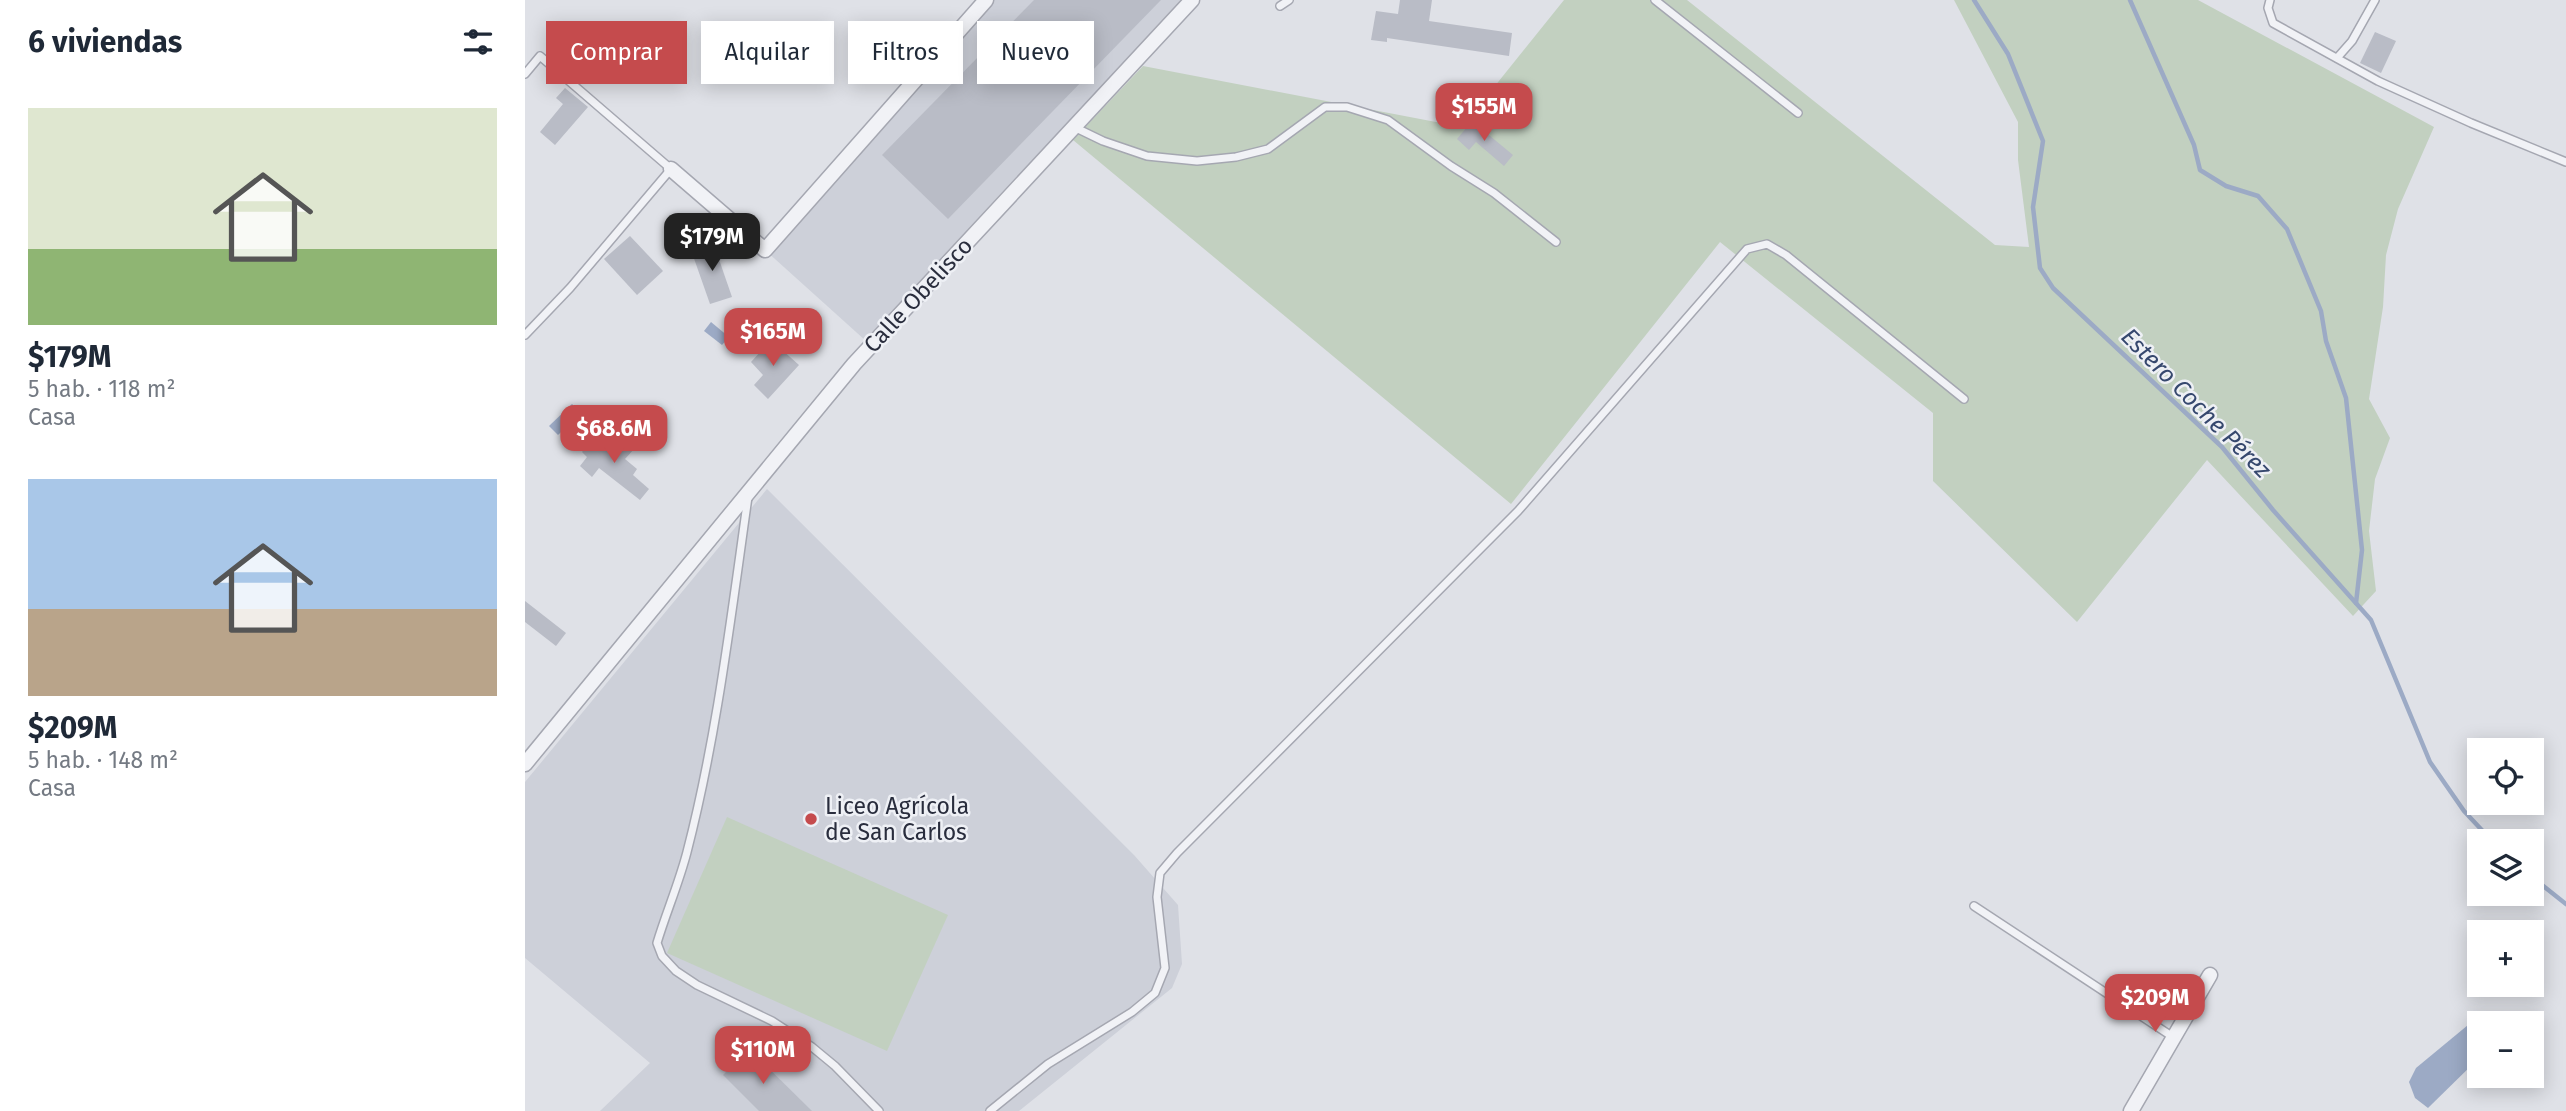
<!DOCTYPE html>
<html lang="es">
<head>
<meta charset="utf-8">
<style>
  body { margin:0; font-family:"Fira Sans",sans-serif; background:#f2f2f3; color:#1f2937; height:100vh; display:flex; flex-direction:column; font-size:26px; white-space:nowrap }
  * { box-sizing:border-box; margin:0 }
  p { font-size:23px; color:#747a83 }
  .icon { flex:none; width:38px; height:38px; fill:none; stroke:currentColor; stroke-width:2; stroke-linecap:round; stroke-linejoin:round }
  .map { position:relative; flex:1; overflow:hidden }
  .panel { display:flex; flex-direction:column; background:#fff; width:525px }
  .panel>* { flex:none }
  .top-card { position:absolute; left:21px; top:21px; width:665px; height:63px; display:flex; gap:14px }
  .fabs { position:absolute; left:1942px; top:738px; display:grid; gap:14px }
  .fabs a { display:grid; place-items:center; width:77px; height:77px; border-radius:0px; background:#fff; box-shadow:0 4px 18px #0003; font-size:35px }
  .price { position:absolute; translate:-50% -60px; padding:0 16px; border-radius:14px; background:#c54b4d; color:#fff; font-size:23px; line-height:46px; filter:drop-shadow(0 2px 4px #0008) }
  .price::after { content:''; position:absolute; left:50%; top:42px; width:21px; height:16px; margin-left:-10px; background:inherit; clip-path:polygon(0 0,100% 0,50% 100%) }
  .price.current { background:#222; color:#fff }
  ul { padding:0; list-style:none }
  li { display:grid; align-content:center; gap:14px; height:371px; padding:0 28px }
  li span { display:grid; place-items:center; height:217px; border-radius:0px; color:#555 }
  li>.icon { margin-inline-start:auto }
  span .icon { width:126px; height:126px; fill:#fffc; stroke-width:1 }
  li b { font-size:30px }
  h2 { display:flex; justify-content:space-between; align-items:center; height:84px; padding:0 28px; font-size:30px }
  .pill { padding:0 24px; border-radius:0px; background:#fff; box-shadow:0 4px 18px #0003; font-size:24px; line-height:63px }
  .pill.current { background:#c54b4d; color:#fff }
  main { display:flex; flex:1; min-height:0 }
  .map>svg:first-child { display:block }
  .built { fill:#cdd0d9 }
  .green { fill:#c2d0c0 }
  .water { fill:#9caac5 }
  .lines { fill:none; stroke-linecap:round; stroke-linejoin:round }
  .stream { stroke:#9caac5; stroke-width:4.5 }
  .building { fill:#b9bcc6 }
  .lane-casing { stroke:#a5a7b1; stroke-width:10 }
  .street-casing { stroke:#a5a7b1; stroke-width:17 }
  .lane { stroke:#f1f2f6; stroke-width:7 }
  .street { stroke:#f1f2f6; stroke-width:14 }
  .poi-dot { fill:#c54b4d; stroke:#eef0f5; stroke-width:2.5 }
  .labels { text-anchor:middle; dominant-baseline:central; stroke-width:5; stroke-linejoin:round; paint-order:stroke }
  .street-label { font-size:23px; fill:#292d3d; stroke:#eef0f5 }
  .poi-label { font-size:23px; fill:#292d3d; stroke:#eef0f5; text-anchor:start }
  .water-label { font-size:24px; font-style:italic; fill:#36486e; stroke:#eef0f5 }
</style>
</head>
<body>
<main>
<section class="panel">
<h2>6 viviendas<svg class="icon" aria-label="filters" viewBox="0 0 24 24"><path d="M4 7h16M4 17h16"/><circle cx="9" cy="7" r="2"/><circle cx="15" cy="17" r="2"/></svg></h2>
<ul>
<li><span style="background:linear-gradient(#dfe7d0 65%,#8fb573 0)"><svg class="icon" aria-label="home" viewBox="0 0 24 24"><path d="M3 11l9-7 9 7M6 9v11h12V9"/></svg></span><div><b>$179M</b><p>5 hab. · 118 m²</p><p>Casa</p></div></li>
<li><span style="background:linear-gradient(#a9c7e8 60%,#b9a48a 0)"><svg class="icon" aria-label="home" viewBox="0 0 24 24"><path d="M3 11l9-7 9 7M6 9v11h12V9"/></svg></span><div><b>$209M</b><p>5 hab. · 148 m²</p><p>Casa</p></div></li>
</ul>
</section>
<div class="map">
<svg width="2041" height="1111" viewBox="0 0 2041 1111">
  <rect width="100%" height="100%" fill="#dfe1e7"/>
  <g class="built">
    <polygon points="465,0 658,0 341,341 240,250"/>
    <polygon points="242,489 609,855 653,905 657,964 647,988 494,1111 75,1111 125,1063 0,958 0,782"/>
  </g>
  <g class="green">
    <polygon points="1039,0 1162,0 1470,245 1504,247 1493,160 1493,122 1429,0 1673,0 1909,127 1873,209 1861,255 1858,307 1844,399 1865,438 1850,479 1844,531 1851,591 1828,616 1682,460 1552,622 1408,481 1408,413 1195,242 986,504 548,140 618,66 937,127"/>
    <polygon points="202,817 423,915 362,1051 142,953"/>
  </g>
  <g class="water">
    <polygon points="186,322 204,337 197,345 179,331"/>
    <polygon points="47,404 56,413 33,435 24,426"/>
    <polygon points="1943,1025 1954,1027 1955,1030 1953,1059 1903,1108 1890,1098 1884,1082 1891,1068"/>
  </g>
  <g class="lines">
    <g class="stream">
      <polyline points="1449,0 1483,54 1518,141 1508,207 1515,268 1528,288 1697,447 1748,510 1846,620 1905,762 1939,811 1968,842"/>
      <polyline points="1605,0 1669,145 1675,170 1701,186 1733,196 1762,229 1796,311 1801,341 1821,398 1837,550 1831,603"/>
      <polyline points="2007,877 2041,904"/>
    </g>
  </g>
  <g class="building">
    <polygon points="509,0 636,0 423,219 357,155"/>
    <polygon points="875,0 907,0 904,21 987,33 984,56 862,38 862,42 846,40 851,11 873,14"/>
    <polygon points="1850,32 1871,41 1856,73 1835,63"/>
    <polygon points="40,88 63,107 30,145 15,132 38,104 31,98"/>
    <polygon points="947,121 988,155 979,166 951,142 944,150 932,139"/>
    <polygon points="105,236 138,271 112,295 79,259"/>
    <polygon points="188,242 207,297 185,304 166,250"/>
    <polygon points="246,340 274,365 243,399 229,385 238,375 226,362"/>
    <polygon points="68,438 85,452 96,438 109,449 100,459 112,469 108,475 124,489 115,500 74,468 67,477 55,466 62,457 57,452"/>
    <polygon points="0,601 41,633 31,646 0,622"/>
    <polygon points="224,1049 287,1111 234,1111 198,1075"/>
  </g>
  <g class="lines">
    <defs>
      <g id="lane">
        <polyline points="1130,0 1273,113"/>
        <polyline points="1745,0 1743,8 1748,23 1853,81 1946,123 2041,162"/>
        <polyline points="755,6 764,0"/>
        <polyline points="1812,58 1827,41 1850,0"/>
        <polyline points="0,74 15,56 146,169 45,288 0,335"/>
        <polyline points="549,127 578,141 622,156 672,161 711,157 743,149 800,107 822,107 863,120 926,166 969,193 1031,242"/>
        <path d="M 223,497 C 206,616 192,736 162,852 C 154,883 141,913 132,943 L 137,956 L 151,971 L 172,985 L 247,1021 L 287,1047 L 310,1066 L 354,1111"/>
        <polyline points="1449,906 1648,1037"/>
        <polyline points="465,1111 523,1064 607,1012 630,993 640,968 632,897 635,873 652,853 993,511 1222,249 1242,244 1261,255 1439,399"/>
      </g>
      <g id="street">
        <polyline points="146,169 240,250 461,0"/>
        <polyline points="0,764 329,364 667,0"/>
        <polyline points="1606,1111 1685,975"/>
      </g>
    </defs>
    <use href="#lane" class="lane-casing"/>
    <use href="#street" class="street-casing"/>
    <use href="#lane" class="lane"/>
    <use href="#street" class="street"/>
  </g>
  <circle class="poi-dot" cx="286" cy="819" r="7"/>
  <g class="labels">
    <g class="street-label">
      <text transform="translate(393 295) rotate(-47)">Calle Obelisco</text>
    </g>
    <g class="poi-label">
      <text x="300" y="806">Liceo Agrícola<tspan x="300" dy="26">de San Carlos</tspan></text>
    </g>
    <g class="water-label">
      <text transform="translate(1671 403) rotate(45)">Estero Coche Pérez</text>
    </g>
  </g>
</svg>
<div class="fabs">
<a><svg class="icon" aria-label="locate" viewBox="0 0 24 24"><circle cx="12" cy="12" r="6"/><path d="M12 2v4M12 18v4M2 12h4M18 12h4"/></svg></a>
<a><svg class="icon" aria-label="layers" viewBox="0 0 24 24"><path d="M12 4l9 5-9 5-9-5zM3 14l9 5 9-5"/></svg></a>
<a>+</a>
<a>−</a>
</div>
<b class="price" style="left:959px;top:143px">$155M</b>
<b class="price current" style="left:187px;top:273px">$179M</b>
<b class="price" style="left:248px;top:368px">$165M</b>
<b class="price" style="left:89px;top:465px">$68.6M</b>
<b class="price" style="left:1630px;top:1034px">$209M</b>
<b class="price" style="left:238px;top:1086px">$110M</b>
<div class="top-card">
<a class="pill current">Comprar</a>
<a class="pill">Alquilar</a>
<a class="pill">Filtros</a>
<a class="pill">Nuevo</a>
</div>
</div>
</main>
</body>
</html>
